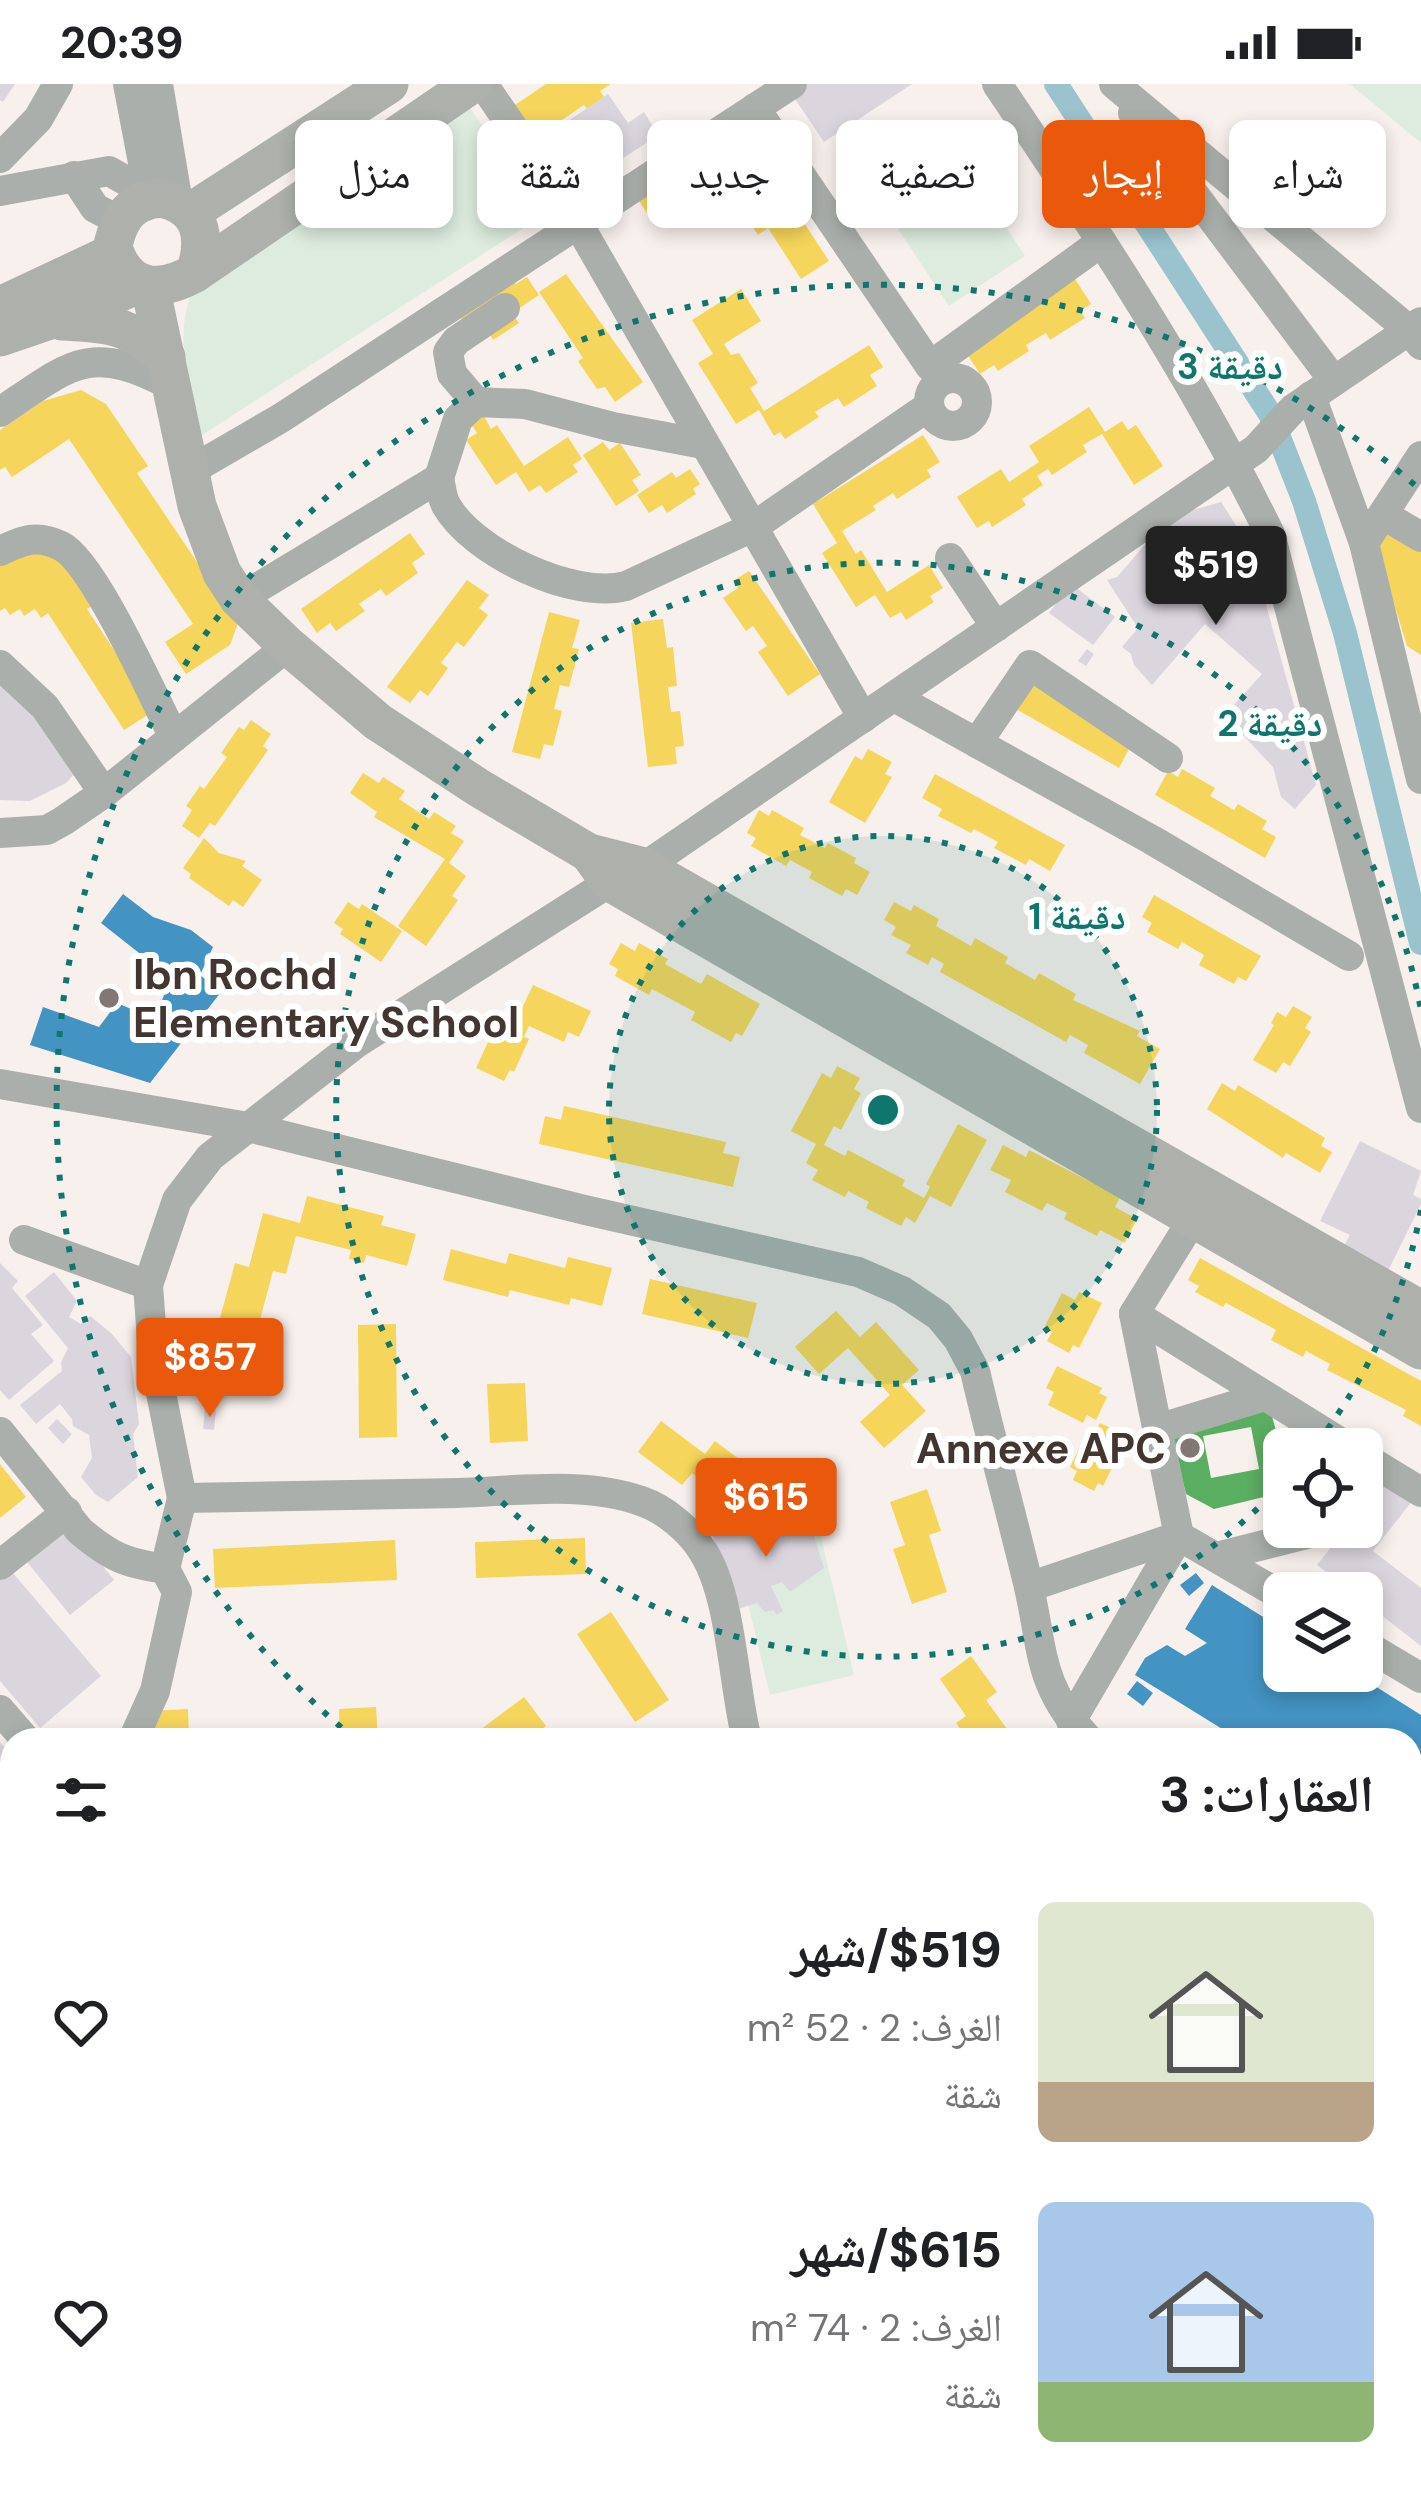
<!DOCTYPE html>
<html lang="ar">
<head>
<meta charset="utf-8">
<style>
  body { margin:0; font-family:"DM Sans","Noto Naskh Arabic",sans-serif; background:#f2f2f2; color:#202124; direction:rtl; height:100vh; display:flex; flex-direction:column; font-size:45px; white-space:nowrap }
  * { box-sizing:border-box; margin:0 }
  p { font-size:39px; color:#757577 }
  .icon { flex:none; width:66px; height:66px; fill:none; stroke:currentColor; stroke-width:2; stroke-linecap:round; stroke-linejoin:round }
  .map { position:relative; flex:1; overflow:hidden; direction:ltr }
  .drawer { position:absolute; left:0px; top:1644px; width:1422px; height:771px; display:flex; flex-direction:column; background:#fff; border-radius:36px 36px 0 0; box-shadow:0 6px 18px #0003; direction:rtl }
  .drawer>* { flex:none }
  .guide { position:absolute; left:36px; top:36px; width:1350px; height:108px; direction:rtl; display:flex; gap:24px }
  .buttons { position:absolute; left:1263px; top:1344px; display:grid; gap:24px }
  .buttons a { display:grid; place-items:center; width:120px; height:120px; border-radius:18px; background:#fff; box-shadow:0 6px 18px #0003; font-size:60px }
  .price { position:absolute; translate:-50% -102px; padding:0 27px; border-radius:12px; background:#ea580c; color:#fff; font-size:39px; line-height:78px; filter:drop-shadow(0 3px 6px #0008) }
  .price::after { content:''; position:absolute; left:50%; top:72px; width:36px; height:27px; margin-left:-18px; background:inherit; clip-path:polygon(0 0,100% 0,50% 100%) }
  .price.active { background:#222; color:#fff }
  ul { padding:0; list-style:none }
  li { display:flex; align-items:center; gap:36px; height:300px; padding:0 48px }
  li span { display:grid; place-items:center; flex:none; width:336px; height:240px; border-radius:18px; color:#555 }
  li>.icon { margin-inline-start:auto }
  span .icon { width:144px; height:144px; fill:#fffc; stroke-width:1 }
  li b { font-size:51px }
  h2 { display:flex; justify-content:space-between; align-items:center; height:144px; padding:0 48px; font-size:51px }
  .pill { padding:0 42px; border-radius:18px; background:#fff; box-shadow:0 6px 18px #0003; font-size:42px; line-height:108px }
  .pill.active { background:#ea580c; color:#fff }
  .status { display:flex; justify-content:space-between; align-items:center; height:84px; padding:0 60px; background:#fff; direction:ltr }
  .status svg { height:33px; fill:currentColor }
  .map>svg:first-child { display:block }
  .green { fill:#ddecde }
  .homes { fill:#f6d55c }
  .schools { fill:#4393c3 }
  .public { fill:#5aae61; fill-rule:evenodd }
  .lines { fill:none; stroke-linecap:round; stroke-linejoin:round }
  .canal { stroke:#9ac3ce; stroke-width:24 }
  .building { fill:#dbd5dd }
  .minor { stroke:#aaafab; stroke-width:30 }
  .major { stroke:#aeb0ac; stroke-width:39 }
  .ring { fill:none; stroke:#0f766e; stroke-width:6; stroke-dasharray:6 12 }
  .poi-dot { fill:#827773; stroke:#fff; stroke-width:4.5 }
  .labels { text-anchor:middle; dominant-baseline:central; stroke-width:12; stroke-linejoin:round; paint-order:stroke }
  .poi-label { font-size:42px; font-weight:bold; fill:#433631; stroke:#fff; text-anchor:start }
  .centre { fill:#0f766e; stroke:#fff; stroke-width:6 }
  .ring-label { font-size:36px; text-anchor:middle; font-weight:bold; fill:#0f766e; stroke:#fff; stroke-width:12; stroke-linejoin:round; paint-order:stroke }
</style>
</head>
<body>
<div class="status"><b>20:39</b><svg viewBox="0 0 49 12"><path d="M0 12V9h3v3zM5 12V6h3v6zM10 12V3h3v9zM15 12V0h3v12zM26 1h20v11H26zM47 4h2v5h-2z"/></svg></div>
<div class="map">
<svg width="1421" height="2414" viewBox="0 0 1421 2414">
  <rect width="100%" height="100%" fill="#f8f0ed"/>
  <g class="green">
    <polygon points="1350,0 1421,0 1421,59"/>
    <path d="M 465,16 L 542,132 L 196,355 C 189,308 175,258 190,212 Z"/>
    <polygon points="939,41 1025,172 949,222 863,92"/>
    <polygon points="819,1445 854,1591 770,1611 735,1465"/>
  </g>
  <g class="homes">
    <polygon points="546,0 611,0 600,7 624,43 596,62 578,36 589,28 584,21 534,55 512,23"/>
    <polygon points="753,75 788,130 795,125 829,177 801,195 768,144 758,151 722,95"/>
    <polygon points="702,81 714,100 696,113 701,121 669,141 665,135 655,141 639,117 679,83 685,92"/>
    <polygon points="1070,187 1091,220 1080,227 1085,234 1050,256 1046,249 1026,261 1029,267 998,287 994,281 980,290 960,259"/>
    <polygon points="566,190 643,298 615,318 605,303 597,305 578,277 583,274 539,208"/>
    <polygon points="527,193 539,211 512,229 519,239 493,256 490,251 477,260 458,230 512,194 516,200"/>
    <polygon points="741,205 761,237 724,260 731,271 739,269 758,299 750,304 764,327 869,261 883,283 870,291 877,302 844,323 838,314 815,328 819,333 785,355 780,348 774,352 759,326 736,340 698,279 713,270 692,236"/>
    <polygon points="81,306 106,320 148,382 137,389 238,539 230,561 186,590 165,558 193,540 69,355 12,393 5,383 0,386 0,346 43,317"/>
    <polygon points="1089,323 1105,348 1122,337 1128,346 1136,341 1163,382 1134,401 1102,350 1083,361 1087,368 1052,391 1048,385 1037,392 1043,401 1022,415 1026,421 992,443 989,437 977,444 957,413 1001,385 1009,398 1039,378 1029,362"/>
    <polygon points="484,332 491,345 497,341 524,382 568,353 582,375 573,381 578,388 546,409 540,401 529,408 516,388 496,401 466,356 477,349 471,340"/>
    <polygon points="923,351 940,378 927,386 931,393 897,415 893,409 873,422 876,426 842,447 856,470 861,466 887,508 929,481 943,504 930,512 934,518 906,536 901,528 890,534 875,511 856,523 822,469 837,459 813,420"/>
    <polygon points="603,358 609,366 620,359 641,391 632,396 639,407 616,422 583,371"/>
    <polygon points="690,385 700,400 693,405 696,410 667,429 662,421 649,429 637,411 672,388 676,394"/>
    <polygon points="1396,430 1421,445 1421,571 1407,562 1376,461"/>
    <polygon points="410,449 425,470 412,479 418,489 386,512 381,505 359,520 365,527 336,547 330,539 317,549 301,525"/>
    <polygon points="32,461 66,470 98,519 87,525 154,627 124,646 48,529 41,534 35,525 24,532 20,525 10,531 5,524 0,527 0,482"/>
    <polygon points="749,487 820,590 788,612 758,568 767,562 753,542 746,547 723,514 738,504 733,497"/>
    <polygon points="467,496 489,511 479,524 488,531 464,563 457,558 441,579 448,584 428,612 420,606 410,619 387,603"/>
    <polygon points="549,528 580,536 572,564 579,565 569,603 560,601 554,625 562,627 553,662 544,660 540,675 512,668"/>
    <polygon points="663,535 667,564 673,563 677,602 668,603 671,628 680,627 684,662 675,663 677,680 648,683 631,539"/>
    <polygon points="1036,595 1130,663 1119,684 1009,621"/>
    <polygon points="251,636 271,650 263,662 268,666 215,742 210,739 199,754 182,742 192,726 186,722 200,702 204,705 227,673 221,669 239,643 244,646"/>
    <polygon points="868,665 892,678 885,690 892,693 865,739 829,718 855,672 862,676"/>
    <polygon points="1182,685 1215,704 1210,712 1234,726 1238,720 1267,737 1262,745 1276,753 1265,774 1155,711 1168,687 1178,693"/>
    <polygon points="363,689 379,699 383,693 405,707 399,715 429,735 434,728 456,742 451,749 464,757 449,779 466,792 452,812 458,816 426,862 398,842 445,775 374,733 377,728 350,709"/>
    <polygon points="935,690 1065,761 1050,787 1029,775 1026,781 994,764 998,758 974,745 971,749 938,732 942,725 922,714"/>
    <polygon points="759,726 769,732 772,726 804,744 800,751 825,764 828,759 856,774 854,779 870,788 857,811 846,805 842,812 809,794 812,788 790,776 786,782 751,762 756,754 747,749"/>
    <polygon points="204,754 219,769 246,777 242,782 262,796 243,823 233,816 229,822 189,794 191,790 183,784"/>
    <polygon points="1154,811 1261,872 1246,897 1238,893 1234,900 1199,881 1204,871 1182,858 1178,865 1147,848 1152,839 1142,833"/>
    <polygon points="348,818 359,825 362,820 402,847 381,878 340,850 343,845 334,839"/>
    <polygon points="894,818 911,827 914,821 939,835 936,842 971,862 975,854 1008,873 1005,879 1035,896 1039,889 1076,910 1073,916 1140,947 1137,952 1160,965 1140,1000 1084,969 1088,961 1070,951 1066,958 940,888 944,880 932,873 928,881 906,869 911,861 891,851 896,843 884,836"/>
    <polygon points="621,859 635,867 639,859 668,875 665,880 701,900 707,890 760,920 742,952 736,949 731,958 691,936 695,928 652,905 649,911 615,892 618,885 609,880"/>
    <polygon points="533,901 591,927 579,953 568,948 564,958 529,942 524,953 529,955 514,988 510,986 504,997 476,984 502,928 517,935"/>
    <polygon points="1293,922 1312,933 1305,944 1311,948 1290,982 1283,978 1276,989 1253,976 1274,941 1271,939 1277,928 1286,933"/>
    <polygon points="837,982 860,994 854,1005 861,1009 841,1046 834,1042 824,1061 845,1072 848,1066 905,1096 902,1102 924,1114 930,1103 926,1100 958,1040 987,1056 951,1123 930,1112 915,1139 906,1133 901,1142 866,1124 869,1118 848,1107 845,1113 812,1096 818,1086 806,1079 816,1060 791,1047 822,989 831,994"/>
    <polygon points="1222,999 1235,1007 1238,1001 1325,1054 1321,1062 1332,1068 1320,1089 1286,1069 1283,1074 1207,1025"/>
    <polygon points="564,1022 726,1058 723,1069 740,1073 733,1103 539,1060 545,1032 561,1036"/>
    <polygon points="1003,1061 1026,1073 1029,1066 1120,1113 1115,1123 1137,1135 1125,1159 1100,1146 1097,1152 1064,1135 1067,1129 1047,1119 1042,1127 1005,1108 1011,1096 990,1086"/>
    <polygon points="307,1112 384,1132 381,1141 416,1150 407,1182 366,1171 364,1179 349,1175 351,1166 296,1152 286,1190 273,1187 258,1243 220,1234 235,1179 249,1183 263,1129 300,1139"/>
    <polygon points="451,1165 506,1180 509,1169 565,1184 568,1173 612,1184 602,1222 571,1214 569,1221 510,1206 508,1213 443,1196"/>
    <polygon points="1200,1174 1421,1297 1421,1342 1403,1332 1406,1326 1327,1286 1330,1280 1306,1267 1303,1273 1271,1256 1276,1246 1226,1219 1223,1223 1195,1208 1199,1202 1188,1196"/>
    <polygon points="650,1195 757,1219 748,1254 642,1230"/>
    <polygon points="1079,1208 1102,1219 1079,1264 1073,1261 1069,1269 1047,1257 1052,1248 1044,1244 1062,1209 1075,1216"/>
    <polygon points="836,1227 860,1253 876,1238 919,1286 902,1301 926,1327 884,1364 860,1338 890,1311 848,1264 819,1290 795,1263"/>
    <polygon points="396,1240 397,1353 359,1354 358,1241"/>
    <polygon points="1057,1282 1102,1304 1099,1309 1107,1313 1096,1336 1087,1331 1083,1339 1048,1321 1054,1308 1046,1304"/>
    <polygon points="525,1299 528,1357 490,1359 487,1300"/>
    <polygon points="661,1337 705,1370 715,1357 751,1384 727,1415 692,1389 682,1401 638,1368"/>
    <polygon points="1100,1339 1121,1349 1114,1362 1121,1366 1103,1402 1098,1399 1094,1407 1073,1396 1077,1387 1070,1383 1087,1349 1093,1352"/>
    <polygon points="0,1380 26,1413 0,1434"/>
    <polygon points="927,1405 941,1447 929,1451 947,1508 912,1520 893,1465 905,1461 890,1418"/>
    <polygon points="585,1454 586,1490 476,1494 475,1458"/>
    <polygon points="395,1456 397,1496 215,1504 213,1465"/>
    <polygon points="611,1528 669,1616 635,1638 577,1550"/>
    <polygon points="971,1572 997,1608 986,1616 1015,1656 968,1656 956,1639 966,1632 940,1595"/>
    <polygon points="524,1613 546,1642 529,1656 483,1656 477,1648"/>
    <polygon points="376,1623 378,1656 340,1656 339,1625"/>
    <polygon points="188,1625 189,1656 151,1656 150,1627"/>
    <polygon points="1146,2403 1284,2403 1277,2414 1149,2414 1142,2410"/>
    <polygon points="1296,2403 1355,2403 1374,2414 1290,2414"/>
  </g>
  <g class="schools">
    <polygon points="123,810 153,833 191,846 213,863 200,891 221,908 150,999 30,961 43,923 99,943 117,919 138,928 146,917 156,925 161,919 164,911 150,900 156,883 145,880 148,876 101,839"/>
    <polygon points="1196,1489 1204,1499 1189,1512 1180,1501"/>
    <polygon points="1212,1501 1284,1546 1284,1587 1351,1587 1421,1631 1421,1767 1410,1784 1410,1656 1240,1656 1135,1591 1145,1574 1167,1561 1185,1572 1207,1559 1185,1545"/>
    <polygon points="1137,1597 1153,1609 1143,1622 1127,1610"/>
    <polygon points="1410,2214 1421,2235 1410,2241"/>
    <polygon points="1410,2254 1421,2267 1410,2286"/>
  </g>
  <g class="public">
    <path d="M 1269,1322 L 1284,1375 L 1284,1408 L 1214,1425 L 1186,1410 L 1166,1330 ZM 1251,1343 L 1259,1385 L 1211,1394 L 1203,1352 Z"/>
    <polygon points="1410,2324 1421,2330 1421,2370 1410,2365"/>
  </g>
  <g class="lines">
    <polyline class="canal" points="1056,0 1270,330 1304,417 1345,549 1421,859"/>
  </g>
  <g class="building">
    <polygon points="0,0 15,0 3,18 0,16"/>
    <polygon points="798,0 912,0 824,58 789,6"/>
    <polygon points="608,10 628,39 644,28 658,51 574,107 540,56"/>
    <polygon points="1221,418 1250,463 1316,701 1295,725 1281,713 1273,683 1243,651 1231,624 1262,590 1205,540 1152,601 1134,581 1131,570 1122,563 1138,544 1107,496 1117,493 1169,433"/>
    <polygon points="1071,500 1115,533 1093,561 1049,529"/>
    <polygon points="1087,565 1094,570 1086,582 1078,577"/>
    <polygon points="0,589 77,687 66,699 30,717 0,716"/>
    <polygon points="1360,1057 1421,1087 1413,1111 1421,1115 1421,1120 1386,1191 1341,1168 1350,1151 1320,1137"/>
    <polygon points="0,1179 18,1197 12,1204 43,1241 31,1250 54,1277 9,1316 0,1306"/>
    <polygon points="54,1188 77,1217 69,1233 81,1240 90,1232 111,1249 131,1273 139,1340 133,1350 138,1393 108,1418 96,1411 81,1393 92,1374 89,1351 73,1342 72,1335 60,1320 36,1340 20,1321 62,1287 61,1278 68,1264 25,1212"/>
    <polygon points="205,1325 216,1326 214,1346 203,1345"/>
    <polygon points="57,1335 72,1350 63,1360 48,1344"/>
    <polygon points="1384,1396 1412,1417 1373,1467 1421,1504 1421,1562 1362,1516 1362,1509 1353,1509 1317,1481 1347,1443 1362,1443 1362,1424"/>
    <polygon points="754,1431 769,1449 809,1436 824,1484 790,1508 782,1498 771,1502 783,1527 777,1531 773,1526 765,1528 757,1519 738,1525 733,1518 713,1452 730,1439"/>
    <polygon points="68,1439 114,1496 70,1531 24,1474"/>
    <polygon points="6,1481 101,1592 40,1644 0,1597 0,1487"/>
    <polygon points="0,1658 12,1673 12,1762 0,1748"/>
    <polygon points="0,2282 12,2295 12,2393 0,2380"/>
    <polygon points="27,2403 102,2403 112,2414 14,2414"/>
    <polygon points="151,2403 190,2403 177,2414 161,2414"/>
    <polygon points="194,2403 211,2403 221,2414 182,2414"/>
    <polygon points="219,2403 262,2403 270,2414 227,2414"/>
    <polygon points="650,2403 678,2403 671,2414 643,2414"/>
  </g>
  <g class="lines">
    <g class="minor">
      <polyline points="128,0 150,115"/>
      <polyline points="158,0 178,119"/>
      <polyline points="483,0 577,138 863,634"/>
      <path d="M 997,0 C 1095,145 1193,293 1270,450 L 1421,1024"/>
      <polyline points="1114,0 1409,246 1421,261"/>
      <polyline points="755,24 930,282 1100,159"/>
      <polyline points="1133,29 1334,297"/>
      <polyline points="0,74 38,35 58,0"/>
      <polyline points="74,92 95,124 120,137"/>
      <polyline points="0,107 109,87 130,99 143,117"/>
      <circle cx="953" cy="318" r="24"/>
      <polyline points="1311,312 1364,459 1421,695"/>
      <polyline points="476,318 452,290 448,268 456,257 505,224"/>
      <path d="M 0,328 C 70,281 89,258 170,301"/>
      <polyline points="188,388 281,334 792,0"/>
      <polyline points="439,394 458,335 476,318 525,320 613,343 703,360"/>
      <polyline points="1384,431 1421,453"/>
      <polyline points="1364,459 1421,372"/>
      <path d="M 0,467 C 23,456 37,450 61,462 C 94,478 154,615 174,653"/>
      <polyline points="950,474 996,543"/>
      <path d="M 239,515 L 439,394 C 441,402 442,414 446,421 C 473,469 574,516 626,502 L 753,443 L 929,322"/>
      <polyline points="0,581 45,623 104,709"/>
      <polyline points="894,613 1152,756 1349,872"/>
      <polyline points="977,659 1030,581 1168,674"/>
      <polyline points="0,749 47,746 63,737 104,709 288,562"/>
      <path d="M 0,1000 L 248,1043 L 585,1126 L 858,1188 L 902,1207 L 939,1232 L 958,1255 L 975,1287 C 991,1356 1010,1425 1027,1495 C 1044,1562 1035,1600 1089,1656"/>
      <polyline points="1193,1135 1134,1230 1351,1365"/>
      <polyline points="24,1156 148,1201"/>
      <polyline points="1157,1345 1265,1312"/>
      <path d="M 0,1348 L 80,1447 C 111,1473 125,1479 165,1485"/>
      <polyline points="1362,1372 1421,1408"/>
      <path d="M 182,1414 C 274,1413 366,1411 458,1409 C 516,1407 585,1397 641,1417 C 665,1425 691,1447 704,1469 C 732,1515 733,1601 747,1656"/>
      <polyline points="1179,1452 1284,1513"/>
      <polyline points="1216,1473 1311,1449"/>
      <polyline points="0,1481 67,1428"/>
      <polyline points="1029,1503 1179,1452"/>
      <polyline points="1362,1559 1421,1594"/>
      <polyline points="0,1626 26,1656"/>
      <polyline points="1071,1637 1179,1452 1134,1230"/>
      <polyline points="133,1656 155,1607 177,1508 165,1485 182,1414 153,1269 148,1201 177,1116 210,1073 358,958 610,798 644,783 1256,365 1293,325 1421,238"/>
      <polyline points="0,1796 12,1801"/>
      <polyline points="1410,1920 1421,1900"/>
      <polyline points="0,1974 12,1946"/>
      <polyline points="0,2059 12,2059"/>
      <polyline points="1410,2127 1421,2156"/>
      <polyline points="123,2403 132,2414"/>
      <polyline points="288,2403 295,2414"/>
      <polyline points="537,2403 555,2414"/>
      <polyline points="799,2403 817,2414"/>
      <polyline points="1098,2403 1118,2414"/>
      <polyline points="1360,2403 1380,2414"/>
      <polyline points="508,2414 523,2403"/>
      <polyline points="917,2414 923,2403"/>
    </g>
    <g class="major">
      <path d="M 161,114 C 202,123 207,154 195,189 C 163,207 130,209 115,169 L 111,170 C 117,139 126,117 161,114 Z"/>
      <polyline points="191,128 389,0"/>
      <polyline points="195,189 472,0"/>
      <polyline points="150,202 197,422 222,489 239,515 288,562 378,638 479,704 589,769 644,783 1421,1226"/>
      <polyline points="0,222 111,170"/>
      <path d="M 62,237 C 111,239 127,241 166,273"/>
      <polyline points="0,253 88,223 140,199"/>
      <polyline points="589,769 610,798 1421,1266"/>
    </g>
  </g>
  <circle cx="883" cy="1026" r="274" fill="#0f766e" fill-opacity=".12"/>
  <g class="ring">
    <circle cx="883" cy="1026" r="274"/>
    <path d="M1421 1126A547 547 0 0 1 1314 1363M1283 1399A547 547 0 1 1 1421 926"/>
    <path d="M355 1655A821 821 0 1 1 1416 402"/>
  </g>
  <g class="poi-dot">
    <circle cx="109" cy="914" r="12"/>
    <circle cx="1190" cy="1364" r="12"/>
  </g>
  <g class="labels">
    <g class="poi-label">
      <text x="133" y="890">Ibn Rochd<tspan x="133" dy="48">Elementary School</tspan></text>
      <text x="1166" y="1364" text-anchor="end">Annexe APC</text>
    </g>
  </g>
  <circle cx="883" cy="1026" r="18" class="centre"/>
  <g class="ring-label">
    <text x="1230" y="295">3 دقيقة</text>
    <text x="1270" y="652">2 دقيقة</text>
    <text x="1077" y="845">1 دقيقة</text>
  </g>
</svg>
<div class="buttons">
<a><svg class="icon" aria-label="locate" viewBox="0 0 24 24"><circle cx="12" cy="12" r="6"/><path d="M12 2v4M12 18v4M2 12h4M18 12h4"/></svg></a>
<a><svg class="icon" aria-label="layers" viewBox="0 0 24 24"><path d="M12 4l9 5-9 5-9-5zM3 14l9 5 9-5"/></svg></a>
</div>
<b class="price active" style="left:1216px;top:544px">$519</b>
<b class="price" style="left:210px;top:1336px">$857</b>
<b class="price" style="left:766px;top:1476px">$615</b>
<div class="guide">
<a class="pill">شراء</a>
<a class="pill active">إيجار</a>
<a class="pill">تصفية</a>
<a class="pill">جديد</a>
<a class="pill">شقة</a>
<a class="pill">منزل</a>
</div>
<section class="drawer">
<h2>العقارات: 3<svg class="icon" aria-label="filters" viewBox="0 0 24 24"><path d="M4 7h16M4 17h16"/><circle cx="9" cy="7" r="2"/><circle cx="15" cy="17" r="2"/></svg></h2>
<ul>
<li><span style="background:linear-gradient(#dfe7d0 75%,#b9a48a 0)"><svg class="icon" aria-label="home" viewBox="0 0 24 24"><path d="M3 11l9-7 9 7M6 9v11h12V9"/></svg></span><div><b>$519/شهر</b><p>الغرف: 2 · 52 m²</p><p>شقة</p></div><svg class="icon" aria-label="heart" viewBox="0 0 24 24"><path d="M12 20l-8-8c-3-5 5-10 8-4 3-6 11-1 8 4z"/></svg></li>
<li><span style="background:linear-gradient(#a9c7e8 75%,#8fb573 0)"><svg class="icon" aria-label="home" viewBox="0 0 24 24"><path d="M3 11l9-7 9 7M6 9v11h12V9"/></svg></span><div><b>$615/شهر</b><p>الغرف: 2 · 74 m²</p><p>شقة</p></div><svg class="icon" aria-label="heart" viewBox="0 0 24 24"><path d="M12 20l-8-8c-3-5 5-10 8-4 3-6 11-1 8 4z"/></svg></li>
</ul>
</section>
</div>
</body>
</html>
